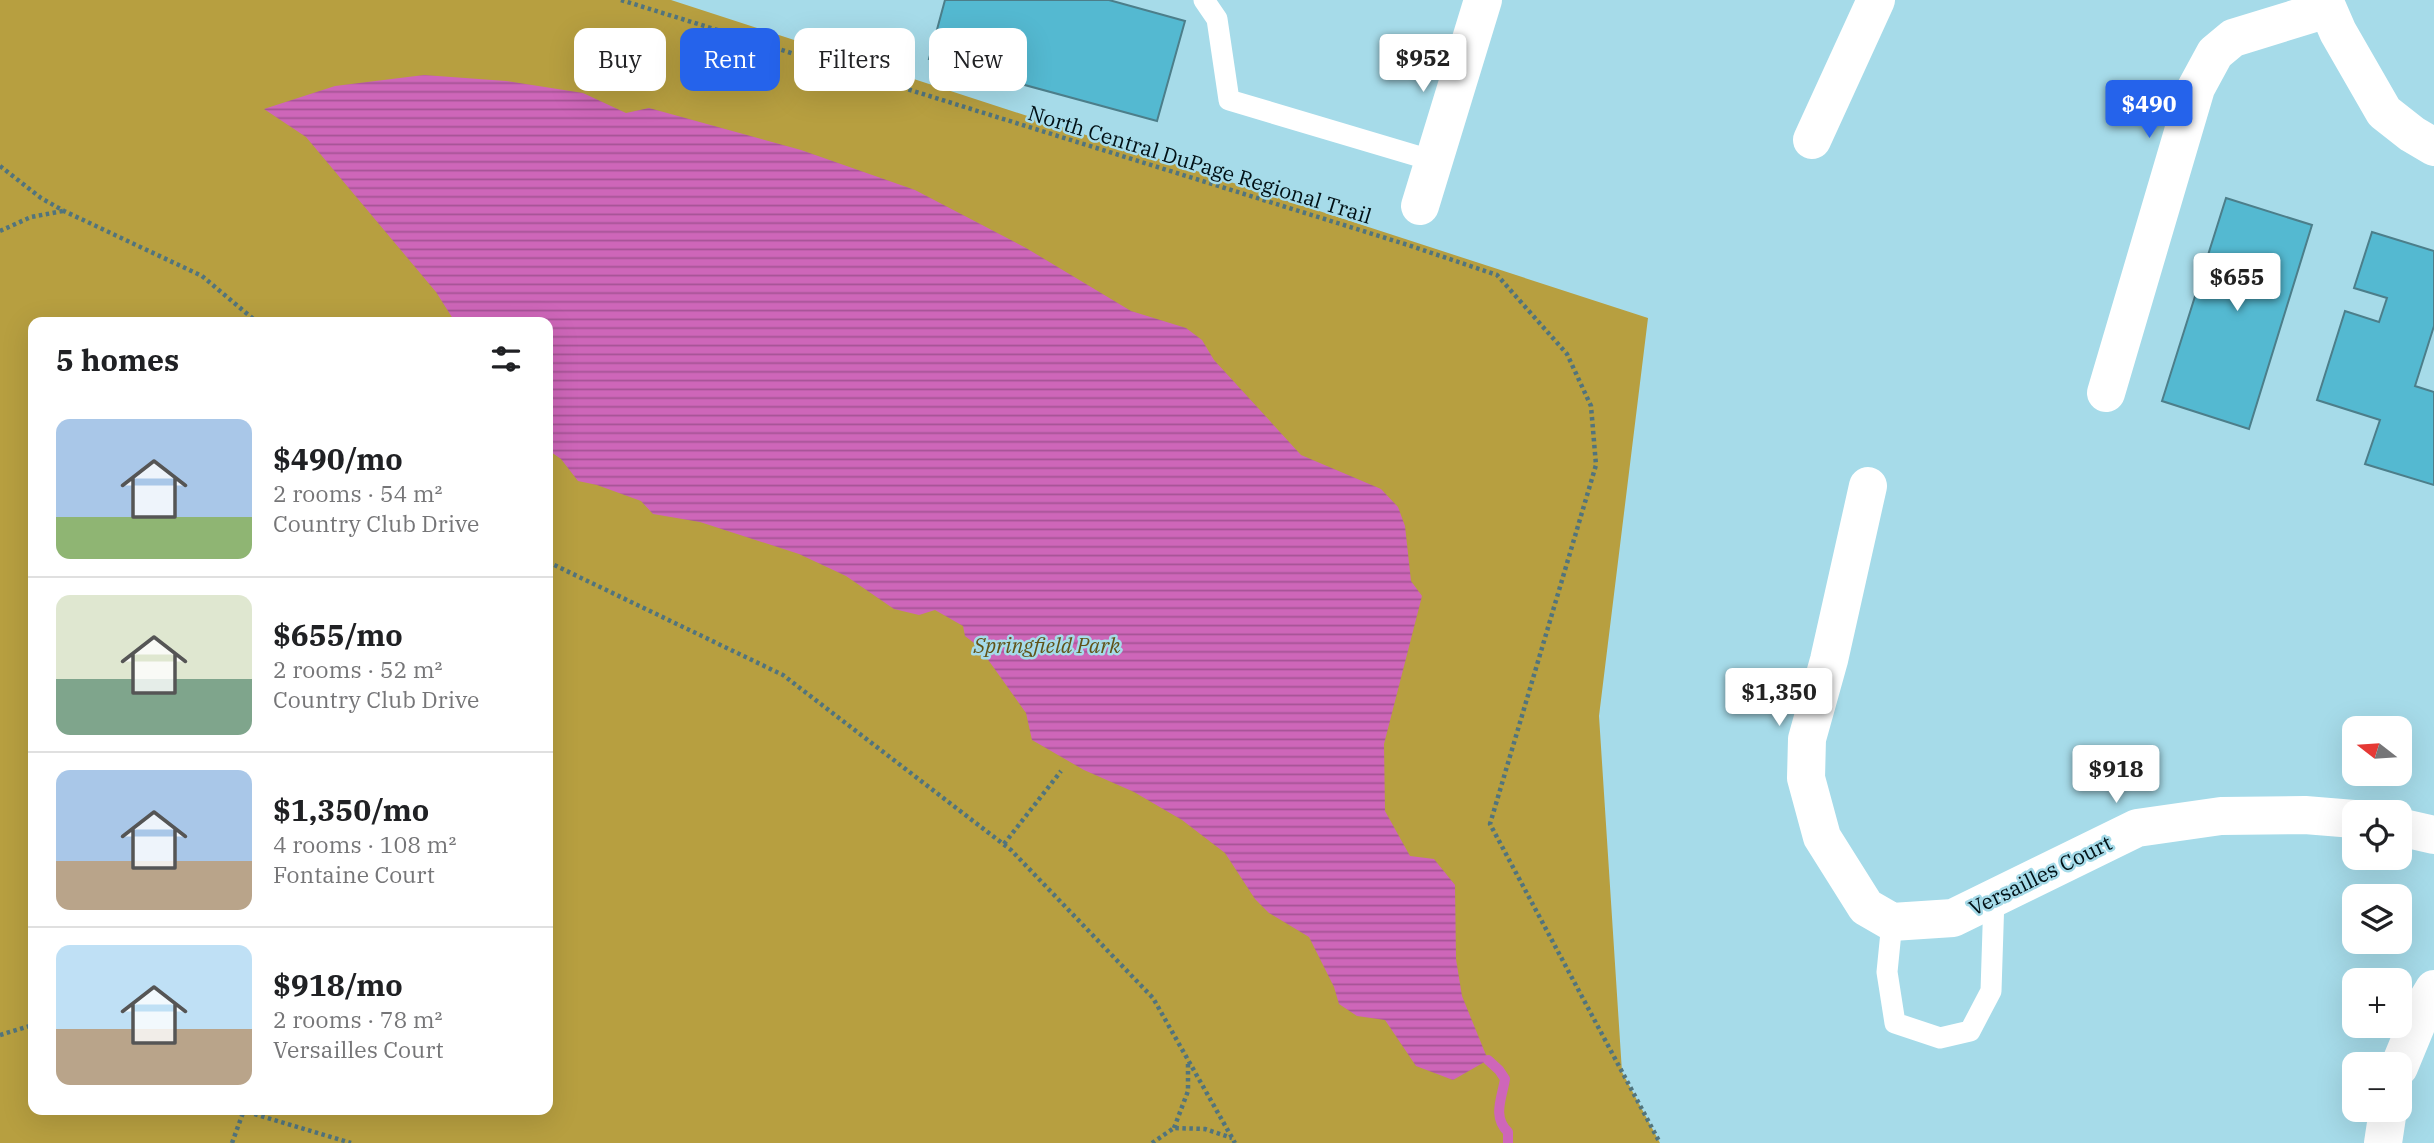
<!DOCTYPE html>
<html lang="en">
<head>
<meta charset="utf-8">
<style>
  body { margin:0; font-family:"IBM Plex Serif",serif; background:#f6f6f6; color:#202124; height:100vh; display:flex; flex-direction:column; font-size:26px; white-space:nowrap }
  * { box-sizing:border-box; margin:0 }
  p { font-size:23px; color:#757577 }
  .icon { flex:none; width:38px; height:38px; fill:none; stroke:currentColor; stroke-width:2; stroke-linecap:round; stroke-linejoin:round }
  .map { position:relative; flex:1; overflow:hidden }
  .details { position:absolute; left:28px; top:317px; width:525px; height:798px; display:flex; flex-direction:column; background:#fff; border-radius:14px; box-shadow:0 7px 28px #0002 }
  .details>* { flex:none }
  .banner { position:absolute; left:574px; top:28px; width:665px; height:63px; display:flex; gap:14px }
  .needle { width:46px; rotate:287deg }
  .controls { position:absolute; left:2342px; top:716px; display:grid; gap:14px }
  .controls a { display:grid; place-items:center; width:70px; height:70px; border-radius:14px; background:#fff; box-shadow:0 7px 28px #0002; font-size:35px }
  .price { position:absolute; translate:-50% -60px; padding:0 16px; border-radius:7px; background:#fff; color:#222; font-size:23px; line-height:46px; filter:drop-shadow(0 2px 4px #0008) }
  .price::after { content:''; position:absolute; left:50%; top:42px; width:21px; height:16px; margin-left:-10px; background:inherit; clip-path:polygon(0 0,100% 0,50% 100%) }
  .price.on { background:#2563eb; color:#fff }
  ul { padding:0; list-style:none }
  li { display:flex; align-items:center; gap:21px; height:175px; padding:0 28px }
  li+li { border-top:2px solid #e0e0e0 }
  li span { display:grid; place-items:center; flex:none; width:196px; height:140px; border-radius:14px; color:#555 }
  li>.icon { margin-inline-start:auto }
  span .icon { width:84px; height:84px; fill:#fffc; stroke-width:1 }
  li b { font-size:30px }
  h2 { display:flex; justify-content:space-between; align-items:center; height:84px; padding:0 28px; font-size:30px }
  .chip { padding:0 24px; border-radius:14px; background:#fff; box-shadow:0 7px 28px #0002; font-size:24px; line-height:63px }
  .chip.on { background:#2563eb; color:#fff }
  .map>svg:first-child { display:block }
  .park { fill:#b79f40; fill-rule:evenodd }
  .water { fill:url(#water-rules) }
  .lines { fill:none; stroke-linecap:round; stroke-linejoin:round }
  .stream { stroke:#ce66b9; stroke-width:10 }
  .building { fill:#54b9d1; stroke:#4c7e8a; stroke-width:2 }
  .path { stroke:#51747d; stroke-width:4.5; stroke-dasharray:3.5 3.5; stroke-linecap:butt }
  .service { stroke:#fff; stroke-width:21 }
  .minor { stroke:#fff; stroke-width:38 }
  .labels { text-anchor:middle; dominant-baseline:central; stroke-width:5; stroke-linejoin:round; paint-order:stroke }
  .street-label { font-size:21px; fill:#001015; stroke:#a6dbe9 }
  .park-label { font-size:21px; font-style:italic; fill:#615318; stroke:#a6dbe9 }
</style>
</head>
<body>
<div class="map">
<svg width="2434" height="1143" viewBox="0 0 2434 1143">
  <defs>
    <pattern id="water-rules" width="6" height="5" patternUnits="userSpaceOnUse" patternTransform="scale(1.75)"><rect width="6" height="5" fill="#ce66b9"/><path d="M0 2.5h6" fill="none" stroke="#a55395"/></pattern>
  </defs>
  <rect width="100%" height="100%" fill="#a6dbe9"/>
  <path class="park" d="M 0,0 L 671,0 L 1648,318 L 1599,716 L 1622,1072 L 1660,1143 L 0,1143 ZM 33,322 L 548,322 L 548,1110 L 33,1110 Z"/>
  <polygon class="water" points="424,75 506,81 583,93 626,113 649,108 801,150 915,190 1026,248 1131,311 1186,328 1202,340 1214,360 1301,455 1381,489 1398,507 1405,526 1411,581 1422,596 1384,744 1385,811 1410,856 1434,859 1455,885 1456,959 1462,996 1488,1060 1453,1080 1416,1066 1385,1020 1357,1016 1339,1004 1334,987 1309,937 1269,913 1255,899 1225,853 1182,820 1134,792 1084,770 1032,740 1026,713 979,647 965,636 963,626 935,610 919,615 894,609 846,576 799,554 700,522 653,514 641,501 597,485 578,481 561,459 548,450 548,322 455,322 436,292 306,137 264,109 335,86"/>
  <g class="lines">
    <path class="stream" d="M 1488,1060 L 1499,1070 L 1505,1079 C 1502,1098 1492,1117 1508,1132 L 1508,1143"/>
  </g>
  <g class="building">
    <polygon points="945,0 1109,0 1185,21 1157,121 929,59"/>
    <polygon points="2226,198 2312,225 2249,429 2162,401"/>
    <polygon points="2372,232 2434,251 2434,326 2415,386 2434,392 2434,485 2365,464 2380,420 2317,400 2345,311 2379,322 2387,298 2354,288"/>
  </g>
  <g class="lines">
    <g class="path">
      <polyline points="621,0 1408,245 1497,275 1567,354 1591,406 1596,465 1490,824 1660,1143"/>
      <polyline points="0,166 41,198 64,211 202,276 257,322"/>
      <polyline points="0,231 31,217 63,211"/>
      <polyline points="548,562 783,675 1011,850 1153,998 1235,1143"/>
      <polyline points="1004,844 1061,771"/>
      <polyline points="0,1035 33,1025"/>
      <polyline points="241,1110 351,1143"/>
      <polyline points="1174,1128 1188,1091 1188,1061"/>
      <polyline points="232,1143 244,1110"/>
      <polyline points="1152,1143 1174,1128 1205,1129 1232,1138"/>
    </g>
    <g class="service">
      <polyline points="1204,0 1217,19 1229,100 1434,161"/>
      <polyline points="1892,922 1887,972 1895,1023 1940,1038 1970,1031 1991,991 1994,897"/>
    </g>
    <g class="minor">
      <polyline points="2324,0 2338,32 2384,112 2412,134 2434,147"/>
      <polyline points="1812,140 1876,0"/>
      <polyline points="1420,206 1483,0"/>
      <polyline points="2106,393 2196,88 2215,53 2233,38 2327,9"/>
      <polyline points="1868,486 1829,660 1807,739 1806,778 1822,837 1866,907 1892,922 1953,918 2137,828 2221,816 2305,815 2354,819"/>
      <polyline points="2399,827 2434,835"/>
      <polyline points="2399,1067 2425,1004 2434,989"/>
      <polyline points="2383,1143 2388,1110"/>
    </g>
  </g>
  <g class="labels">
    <g class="street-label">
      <text transform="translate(1200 164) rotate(17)">North Central DuPage Regional Trail</text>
      <text transform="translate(2040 875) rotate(-26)">Versailles Court</text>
    </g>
    <g class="park-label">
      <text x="1047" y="645">Springfield Park</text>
    </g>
  </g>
</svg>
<div class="controls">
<a><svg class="needle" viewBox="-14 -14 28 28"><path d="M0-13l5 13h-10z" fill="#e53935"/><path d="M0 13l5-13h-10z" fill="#757577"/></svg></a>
<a><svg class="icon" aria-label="locate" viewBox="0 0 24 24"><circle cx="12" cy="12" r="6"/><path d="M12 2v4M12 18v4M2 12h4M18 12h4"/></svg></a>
<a><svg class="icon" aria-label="layers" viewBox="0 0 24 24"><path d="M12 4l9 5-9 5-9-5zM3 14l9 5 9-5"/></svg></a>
<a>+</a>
<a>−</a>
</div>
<b class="price" style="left:1423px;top:94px">$952</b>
<b class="price on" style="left:2149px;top:140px">$490</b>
<b class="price" style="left:2237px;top:313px">$655</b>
<b class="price" style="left:1779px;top:728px">$1,350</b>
<b class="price" style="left:2116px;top:805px">$918</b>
<div class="banner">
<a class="chip">Buy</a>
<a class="chip on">Rent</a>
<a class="chip">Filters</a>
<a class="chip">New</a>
</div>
<section class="details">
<h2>5 homes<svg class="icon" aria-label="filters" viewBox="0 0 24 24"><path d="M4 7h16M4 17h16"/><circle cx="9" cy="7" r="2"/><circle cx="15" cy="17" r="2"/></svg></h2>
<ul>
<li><span style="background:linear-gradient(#a9c7e8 70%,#8fb573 0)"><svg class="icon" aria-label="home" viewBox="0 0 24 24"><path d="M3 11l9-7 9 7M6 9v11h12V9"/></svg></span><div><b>$490/mo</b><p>2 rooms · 54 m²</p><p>Country Club Drive</p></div></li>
<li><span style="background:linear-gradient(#dfe7d0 60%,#7fa58c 0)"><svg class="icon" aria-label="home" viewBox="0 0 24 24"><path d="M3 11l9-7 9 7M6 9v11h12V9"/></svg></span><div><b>$655/mo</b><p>2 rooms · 52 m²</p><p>Country Club Drive</p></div></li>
<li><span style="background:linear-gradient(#a9c7e8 65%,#b9a48a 0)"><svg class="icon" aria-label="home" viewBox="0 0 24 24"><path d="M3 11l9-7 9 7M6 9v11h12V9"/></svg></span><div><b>$1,350/mo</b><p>4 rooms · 108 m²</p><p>Fontaine Court</p></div></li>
<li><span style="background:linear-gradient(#bfe0f5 60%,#b9a48a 0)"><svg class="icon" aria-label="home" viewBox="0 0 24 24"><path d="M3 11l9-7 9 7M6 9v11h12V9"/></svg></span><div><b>$918/mo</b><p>2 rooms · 78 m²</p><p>Versailles Court</p></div></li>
</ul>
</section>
</div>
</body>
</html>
